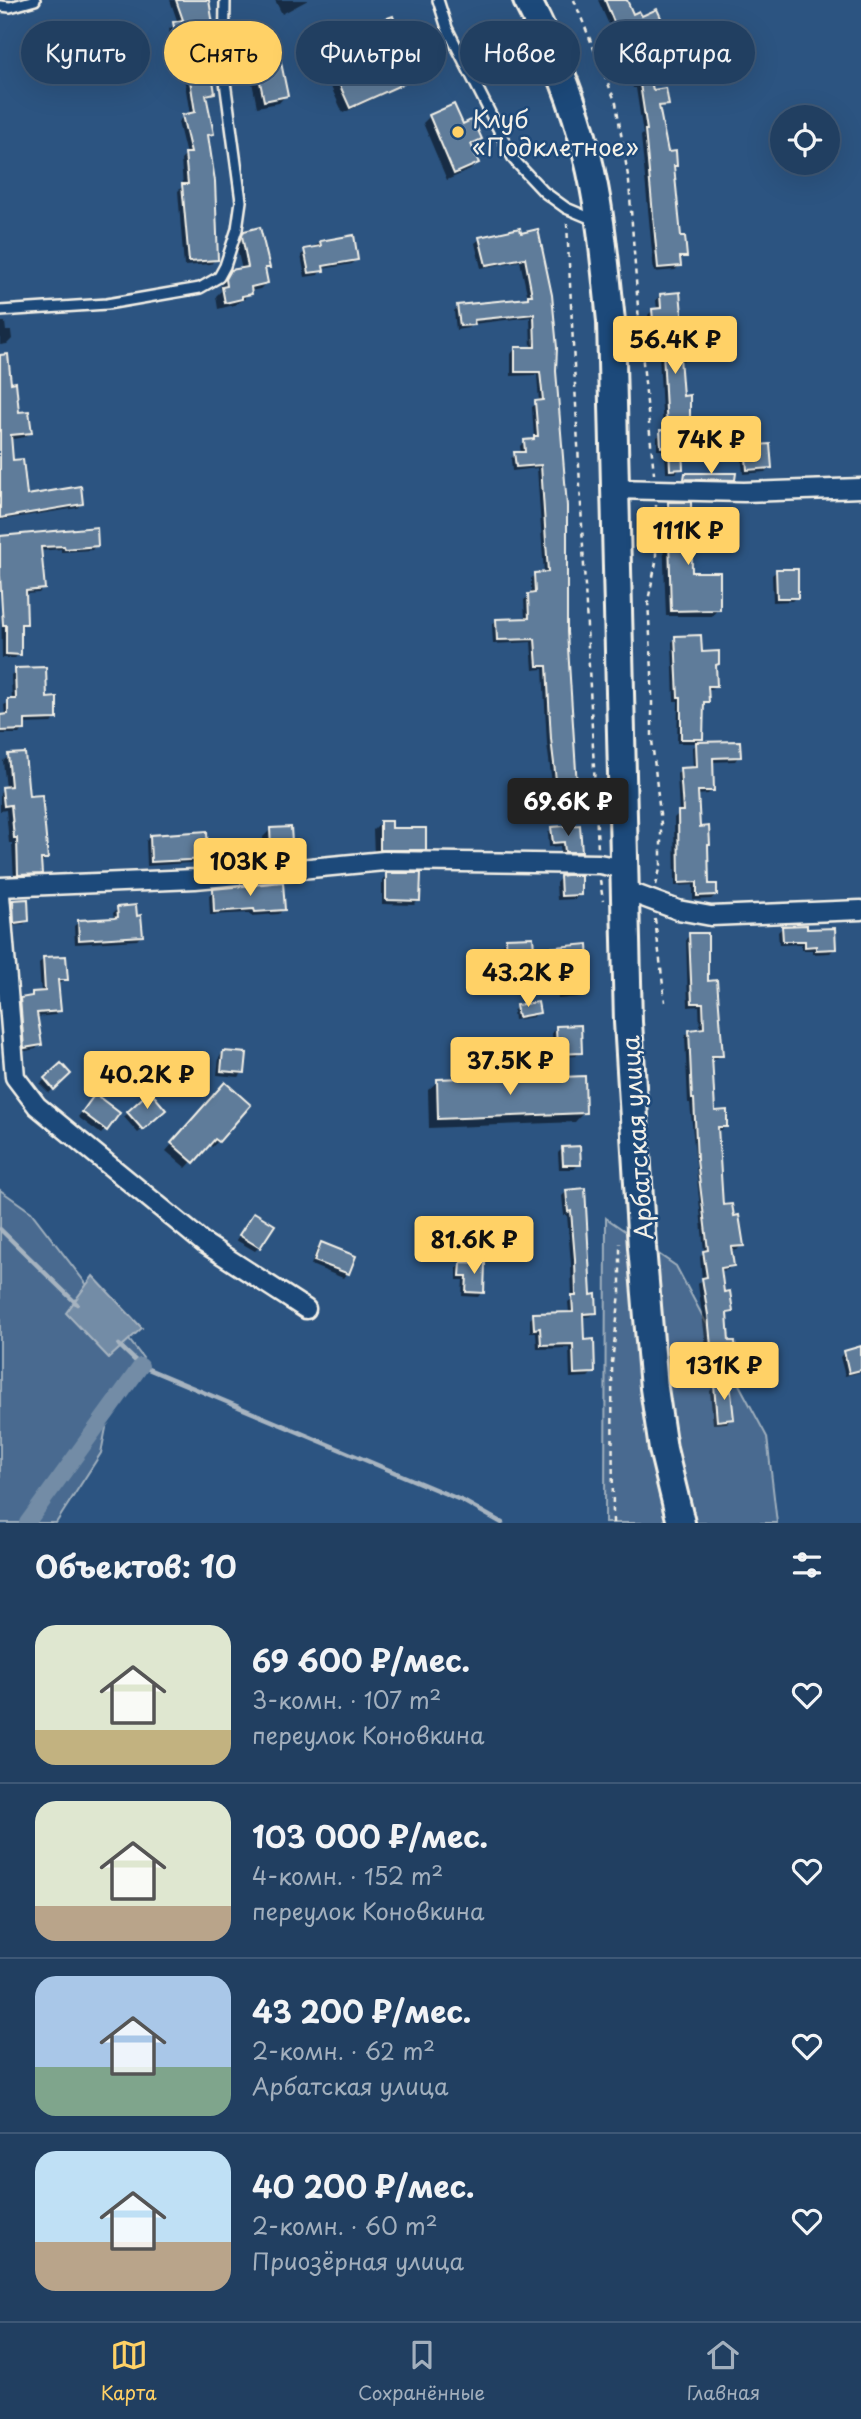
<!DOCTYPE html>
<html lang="ru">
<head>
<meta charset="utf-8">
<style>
  body { margin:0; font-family:"Playpen Sans",sans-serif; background:#2d4a6a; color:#f1f3f6; height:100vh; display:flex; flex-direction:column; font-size:26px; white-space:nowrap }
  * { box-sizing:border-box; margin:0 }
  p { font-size:23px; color:#a2afbd }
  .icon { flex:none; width:38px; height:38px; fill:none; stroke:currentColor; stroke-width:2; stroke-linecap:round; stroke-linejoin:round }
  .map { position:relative; height:1523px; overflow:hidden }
  .sheet { display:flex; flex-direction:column; background:#213f61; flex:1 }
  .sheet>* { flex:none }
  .hud { position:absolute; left:21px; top:21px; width:819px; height:63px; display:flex; gap:14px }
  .buttons { position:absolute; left:770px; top:105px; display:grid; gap:14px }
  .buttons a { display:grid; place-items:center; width:70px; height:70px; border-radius:50%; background:#213f61; box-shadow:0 7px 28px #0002,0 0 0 2px #3e5876; font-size:35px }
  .price { position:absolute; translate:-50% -60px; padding:0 16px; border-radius:7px; background:#ffd166; color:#111; font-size:23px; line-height:46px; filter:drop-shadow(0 2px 4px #0008) }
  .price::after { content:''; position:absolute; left:50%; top:42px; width:21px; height:16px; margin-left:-10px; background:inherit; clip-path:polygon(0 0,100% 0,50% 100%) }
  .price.selected { background:#222; color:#fff }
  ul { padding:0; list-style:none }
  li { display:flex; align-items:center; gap:21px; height:175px; padding:0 35px }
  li+li { border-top:2px solid #3e5876 }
  li span { display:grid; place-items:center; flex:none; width:196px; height:140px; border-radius:21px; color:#555 }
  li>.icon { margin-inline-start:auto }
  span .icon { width:84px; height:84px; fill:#fffc; stroke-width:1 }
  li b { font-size:30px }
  h2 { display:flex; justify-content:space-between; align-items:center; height:84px; padding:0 35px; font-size:30px }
  .pill { padding:0 24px; border-radius:32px; background:#213f61; box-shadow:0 7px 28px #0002,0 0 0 2px #3e5876; font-size:24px; line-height:63px }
  .pill.selected { background:#ffd166; color:#111 }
  .tab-bar { display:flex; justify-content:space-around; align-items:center; height:98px; border-top:2px solid #3e5876; background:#213f61; font-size:19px; color:#a2afbd }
  .tab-bar a { display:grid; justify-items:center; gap:4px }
  .tab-bar .selected { color:#ffd166 }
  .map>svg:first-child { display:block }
  .green { fill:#496b90; stroke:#9eaebc; stroke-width:2 }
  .water { fill:#738ca6; stroke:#a7b4c0; stroke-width:2 }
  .shadow { fill:#0007 }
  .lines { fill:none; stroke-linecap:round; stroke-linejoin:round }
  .stream { stroke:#a7b4c0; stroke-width:4.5 }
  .canal { stroke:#738ca6; stroke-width:16 }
  .building { fill:#5e7b9a; stroke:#f4f1e8; stroke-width:2 }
  .lane-casing { stroke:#f4f1e8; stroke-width:14 }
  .street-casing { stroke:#f4f1e8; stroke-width:23 }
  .secondary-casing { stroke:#f4f1e8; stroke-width:32 }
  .path { stroke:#f4f1e8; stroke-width:2.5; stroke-dasharray:5 5; stroke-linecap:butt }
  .lane { stroke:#1f4a7a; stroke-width:9 }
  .street { stroke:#1f4a7a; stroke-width:18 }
  .secondary { stroke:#1f4a7a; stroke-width:26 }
  .poi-dot { fill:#ffd166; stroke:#1f4a7a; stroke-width:2.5 }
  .labels { text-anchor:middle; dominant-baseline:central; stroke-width:5; stroke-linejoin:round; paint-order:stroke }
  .poi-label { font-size:24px; fill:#f4f1e8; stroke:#1f4a7a; text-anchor:start }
  .street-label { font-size:24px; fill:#f4f1e8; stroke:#1f4a7a }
</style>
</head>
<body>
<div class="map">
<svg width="861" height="1523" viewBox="0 0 861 1523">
  <rect width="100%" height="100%" fill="#2c5481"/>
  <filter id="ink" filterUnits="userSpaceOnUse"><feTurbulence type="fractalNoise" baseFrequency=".0143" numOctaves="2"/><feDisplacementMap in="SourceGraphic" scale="14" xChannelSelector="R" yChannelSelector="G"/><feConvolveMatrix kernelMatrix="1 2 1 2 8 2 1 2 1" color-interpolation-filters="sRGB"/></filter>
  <g filter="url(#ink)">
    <g class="green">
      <polygon points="0,1190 31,1212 143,1358 96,1425 106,1428 101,1453 56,1523 0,1523"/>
      <polygon points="606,1218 676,1266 767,1437 777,1523 605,1523"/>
    </g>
    <polygon class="water" points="93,1276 142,1328 109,1358 66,1313"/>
    <g class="shadow">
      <polygon points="170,0 208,0 210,5 209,6 215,47 207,52 213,92 205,98 212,133 207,138 216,259 211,264 184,266 178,191 183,186 181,160 186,155 178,122 183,117 190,115 179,46 172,47 169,29 178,23"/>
      <polygon points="275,0 308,0 282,14"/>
      <polygon points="598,0 626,0 632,16 661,22 648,30 657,64 647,70 652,92 667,104 658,109 666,154 675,165 673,168 680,238 685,256 679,261 680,266 675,270 654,272 641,136 643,134 636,88 633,88 621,43 618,45"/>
      <polygon points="351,32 397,33 390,39 382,42 401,83 394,89 343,113 331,87 338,80 357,72 345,39"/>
      <polygon points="255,55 286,95 279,103 257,107 248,62"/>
      <polygon points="430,116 462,126 480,139 471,147 477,163 470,170 447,180 423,123"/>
      <polygon points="519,230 554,372 565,632 575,785 571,790 553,791 547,744 543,669 533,670 531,642 493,644 492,625 496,620 525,619 524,600 531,595 531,579 535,574 544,574 537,468 512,471 511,459 515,454 521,454 520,446 524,442 531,441 534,438 532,407 539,402 537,375 511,376 511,354 515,349 531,349 530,317 473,324 468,328 456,330 454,311 458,307 528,298 520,261 481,268 475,243 480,239"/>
      <polygon points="245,232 268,267 264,272 266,283 260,289 250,291 244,299 234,305 218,309 216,296 221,291 220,287 225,279 232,272 242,270 236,244"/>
      <polygon points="321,242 356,259 352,264 322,269 318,275 305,277 301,255"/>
      <polygon points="660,295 695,355 691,360 678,361 688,448 680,453 681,468 676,473 666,473 665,450 657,450 657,437 663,432 658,336 650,336 648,315 652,311 657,310 656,300"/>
      <polygon points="0,322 5,322 6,331 11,331 12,339 7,344 0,345"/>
      <polygon points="0,371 18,414 30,433 25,437 0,441"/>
      <polygon points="746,447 770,467 765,472 743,474 741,452"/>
      <polygon points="0,463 26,497 82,504 77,508 0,520"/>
      <polygon points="686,475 734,480 684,480"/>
      <polygon points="668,503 690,574 718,609 712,616 666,616 662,510"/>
      <polygon points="0,538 96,545 92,550 61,552 61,549 40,551 43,588 39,593 24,594 25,623 21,628 19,654 15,658 2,658"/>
      <polygon points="777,571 796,597 792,601 773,602 772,575"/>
      <polygon points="676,638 718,664 714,667 715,685 710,690 707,690 707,701 702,706 702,739 697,743 677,743 678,701 674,701 672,642"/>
      <polygon points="16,670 46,700 56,718 51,723 23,724 23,729 19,734 0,734 0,716 5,716 4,705 12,701 11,675"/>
      <polygon points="697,744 739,756 735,761 711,762 712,790 708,794 697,795 698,829 706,846 708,886 716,895 711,899 693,900 693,885 675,886 674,818 679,813 677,774 681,769 693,769 692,748"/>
      <polygon points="9,756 27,798 46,858 40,865 40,873 35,879 14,880 12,843 9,843 6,810 0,811 0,792 6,788 3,761"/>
      <polygon points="380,823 390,830 425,849 417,856 374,856 373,830"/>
      <polygon points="552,828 580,852 575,856 561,856 560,846 549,847 548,833"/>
      <polygon points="270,830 291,858 284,865 244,869 243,857 251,850 264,849 263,837"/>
      <polygon points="150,837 206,858 202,862 147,866 146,841"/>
      <polygon points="387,875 419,900 414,905 382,904 382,880"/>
      <polygon points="560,878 580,895 575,899 557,900 556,883"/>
      <polygon points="214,891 283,910 279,914 251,916 250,913 210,915 209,895"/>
      <polygon points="13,902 27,921 23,925 10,926 9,906"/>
      <polygon points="118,909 142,935 137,940 75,944 74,926 79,922 114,919 113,913"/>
      <polygon points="783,927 805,931 834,949 830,953 812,954 812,950 801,950 801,944 779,945 778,932"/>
      <polygon points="690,935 706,983 721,1055 716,1059 711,1060 714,1113 726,1126 721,1130 716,1131 721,1207 742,1245 737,1250 730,1251 732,1265 727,1270 720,1271 723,1294 731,1311 726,1316 727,1343 735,1355 730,1359 708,1361 698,1284 702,1280 700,1257 704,1252 690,1103 688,1103 685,1036 689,1032 700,1031 699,1006 688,1007 686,939"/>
      <polygon points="507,940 532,951 587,964 583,968 582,993 578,997 558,999 556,970 543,971 542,966 503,968 502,945"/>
      <polygon points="44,959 66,979 61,983 56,984 59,1010 55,1015 36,1017 40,1044 36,1049 20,1052 16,1004 33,994 41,993 39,963"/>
      <polygon points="517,1007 538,1013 533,1017 514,1020 513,1011"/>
      <polygon points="557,1028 580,1052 576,1056 553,1057 552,1032"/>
      <polygon points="223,1053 243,1072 239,1077 217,1075 219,1057"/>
      <polygon points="61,1065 69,1074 49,1093 40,1084"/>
      <polygon points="438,1081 584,1112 575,1122 429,1128 428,1090"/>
      <polygon points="219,1091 218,1141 212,1147 208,1144 186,1168 166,1151"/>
      <polygon points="90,1101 105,1130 101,1134 78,1117"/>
      <polygon points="128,1113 160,1114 138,1133 124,1117"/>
      <polygon points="563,1148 579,1164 574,1169 559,1169 558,1153"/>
      <polygon points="567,1191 589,1296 596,1312 591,1316 582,1317 583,1342 593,1372 588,1377 570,1378 569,1348 537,1349 536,1332 530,1332 530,1319 534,1315 569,1313 568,1302 572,1299 571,1264 567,1215 564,1215 562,1196"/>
      <polygon points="254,1214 259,1247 255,1251 236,1240"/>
      <polygon points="322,1244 354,1256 347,1273 343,1278 311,1265 317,1248"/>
      <polygon points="462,1264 482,1292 478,1297 462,1296 463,1280 457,1280 457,1268"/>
      <polygon points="861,1348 861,1372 845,1376 840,1357 845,1352"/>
      <polygon points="714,1387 732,1418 727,1423 713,1424 710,1391"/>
    </g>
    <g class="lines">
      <g class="stream">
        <polyline points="0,1229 77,1304"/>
        <polyline points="119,1345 141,1366 463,1501 502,1523"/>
      </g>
      <polyline class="canal" points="27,1523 141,1366"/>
    </g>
    <g class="building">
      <polygon points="176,0 209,0 217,48 208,49 215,93 206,95 214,134 208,135 215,181 218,260 189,262 182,184 188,184 185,153 191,153 182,115 195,112 184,42 177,43 173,22 183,20"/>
      <polygon points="605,0 627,0 633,14 639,11 642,16 657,9 663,22 650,28 659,65 648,67 653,90 666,88 669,105 659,106 668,152 676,151 677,166 674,166 681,236 685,236 687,257 680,257 681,266 658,268 645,130 647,130 640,84 637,85 626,40 622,42"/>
      <polygon points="393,16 399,33 382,39 403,84 350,108 337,79 363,67 350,31"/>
      <polygon points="278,48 288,96 264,101 254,53"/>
      <polygon points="454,104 463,124 473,119 482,139 471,144 479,163 454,174 429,115"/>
      <polygon points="260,227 270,268 265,268 268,283 251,287 252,294 242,296 242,299 225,303 222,287 227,286 226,279 231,270 248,267 242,236 244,231"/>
      <polygon points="520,228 521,233 538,229 552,295 557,348 556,371 567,506 567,632 577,786 557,788 551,739 547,666 537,666 535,639 497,640 496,619 529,618 528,594 535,593 534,573 548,572 541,465 516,467 514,452 525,452 524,440 534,439 534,436 538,436 535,401 543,400 540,372 515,372 515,347 535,347 534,314 474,320 475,325 460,326 457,305 528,298 528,295 532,295 525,258 486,265 479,237"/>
      <polygon points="354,235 358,260 323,266 324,271 309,273 304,249 321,246 320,241"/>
      <polygon points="680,292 684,335 695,334 697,356 680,357 683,396 690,395 690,449 682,449 683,469 670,470 669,446 661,447 660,430 667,430 662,332 654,333 652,309 661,308 660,294"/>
      <polygon points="8,354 11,383 16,382 19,412 29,411 32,433 11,435 13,460 23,459 27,495 81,486 83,504 0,518 0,355"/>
      <polygon points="770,444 772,468 747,470 745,446"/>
      <polygon points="685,473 736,473 735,480 684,479"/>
      <polygon points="668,502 691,502 692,572 720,572 720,610 671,611"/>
      <polygon points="97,527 98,546 65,549 64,546 41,547 45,589 26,591 27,624 21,624 21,655 6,654 6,625 3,625 0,575 0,536"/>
      <polygon points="776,569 798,569 798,598 777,598"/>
      <polygon points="701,635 702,652 719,651 719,664 716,665 717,686 708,686 709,702 704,702 703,739 681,739 681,697 678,697 675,636"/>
      <polygon points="46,667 47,698 57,697 57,719 25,720 25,730 0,731 0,715 8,714 8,699 16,699 15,668"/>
      <polygon points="740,741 741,757 713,758 714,791 698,791 700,827 709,826 710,845 708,845 709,884 717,884 717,895 697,896 697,882 679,883 678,811 683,811 680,768 697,767 696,742"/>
      <polygon points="25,753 29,796 42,795 48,859 41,859 42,874 18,875 17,838 14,838 11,805 4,806 2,787 11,786 8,754"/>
      <polygon points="380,821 392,821 392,828 426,828 426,850 380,850"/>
      <polygon points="580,825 582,852 565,852 564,842 553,843 551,827"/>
      <polygon points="291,827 293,858 251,862 250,848 271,847 270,828"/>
      <polygon points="207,831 208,859 151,862 150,835"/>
      <polygon points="386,873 421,873 420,901 386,900"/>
      <polygon points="566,875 581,875 581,895 561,896 560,876"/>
      <polygon points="283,882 285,910 255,912 254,909 214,912 213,889"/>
      <polygon points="28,899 29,921 14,923 13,900"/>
      <polygon points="136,905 137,916 141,915 143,936 79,940 78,920 114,918 118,917 117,907"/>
      <polygon points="807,925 807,929 835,928 836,949 816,950 816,946 805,947 805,941 783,941 782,926"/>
      <polygon points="689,933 708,933 708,981 717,980 723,1056 712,1056 715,1111 727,1110 727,1127 718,1127 723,1205 732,1204 734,1216 739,1215 744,1246 731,1247 734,1266 721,1268 724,1292 730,1291 733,1312 727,1313 729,1341 735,1341 736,1356 712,1357 708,1315 702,1278 707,1277 703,1251 708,1250 697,1160 694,1099 692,1099 689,1030 704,1028 703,1003 692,1003"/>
      <polygon points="533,937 534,949 588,944 589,964 583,965 584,994 562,995 560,967 547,968 546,962 507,964 506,938"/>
      <polygon points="66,956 68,980 58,980 61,1011 37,1013 42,1045 24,1048 20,998 32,996 32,992 45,991 43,957"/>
      <polygon points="538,1002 540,1013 518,1017 516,1005"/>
      <polygon points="581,1025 582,1053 557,1054 556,1026"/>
      <polygon points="223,1051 247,1053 245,1073 221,1071"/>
      <polygon points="61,1063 71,1074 54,1090 44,1078"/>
      <polygon points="512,1076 512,1079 585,1076 586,1113 438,1119 437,1079"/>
      <polygon points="225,1082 251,1105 219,1142 215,1139 194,1163 171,1143"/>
      <polygon points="150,1091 166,1110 143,1130 127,1112"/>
      <polygon points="95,1094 120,1113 107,1131 82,1112"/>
      <polygon points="580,1146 581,1165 563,1165 562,1147"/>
      <polygon points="585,1188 591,1295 596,1294 597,1313 583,1314 584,1340 594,1339 595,1373 574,1374 573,1344 541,1345 540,1328 534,1329 533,1313 573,1312 572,1296 576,1296 575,1259 571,1211 568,1212 566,1190"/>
      <polygon points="254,1212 275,1225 260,1248 239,1235"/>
      <polygon points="321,1242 356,1256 349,1274 314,1261"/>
      <polygon points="461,1262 485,1263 484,1293 466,1292 467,1276 460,1276"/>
      <polygon points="861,1346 861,1370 849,1373 844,1351"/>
      <polygon points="730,1383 734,1419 717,1421 714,1385"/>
    </g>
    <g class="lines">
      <defs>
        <g id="lane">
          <polyline points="438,0 447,28 514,160 544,192 566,208 597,221"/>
          <polyline points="0,6 10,7 35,0"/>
          <polyline points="0,311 107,304 200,288 219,277 225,266 237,229 241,201 224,74 225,0"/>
        </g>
        <g id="street">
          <polyline points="614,489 744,492 861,488"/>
          <polyline points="0,887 195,879 384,861 599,864 625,869"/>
          <polyline points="627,891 678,910 711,916 861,910"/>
          <polyline points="0,895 15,1077 37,1106 204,1243 306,1309"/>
        </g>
        <path id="secondary" d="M 527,0 C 553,50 574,101 587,155 C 601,209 605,266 611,321 L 628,1022 L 642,1247 L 654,1388 L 663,1449 L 681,1523"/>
      </defs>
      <use href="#lane" class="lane-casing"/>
      <use href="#street" class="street-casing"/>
      <use href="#secondary" class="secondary-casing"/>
      <g class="path">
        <polyline points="574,0 616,103 629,182 639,322 654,474"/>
        <polyline points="567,223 598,849"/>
        <polyline points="600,880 603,901"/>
        <polyline points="656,885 661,865 661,824 652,740 652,671 648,601 656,562 656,505"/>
        <polyline points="655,919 665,1002"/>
        <polyline points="613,1523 612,1363 620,1293 620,1243"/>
      </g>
      <use href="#lane" class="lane"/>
      <use href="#street" class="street"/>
      <use href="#secondary" class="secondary"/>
    </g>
  </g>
  <circle class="poi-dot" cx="458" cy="132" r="7"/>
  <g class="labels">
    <g class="poi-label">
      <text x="472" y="118">Клуб<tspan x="472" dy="28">«Подклетное»</tspan></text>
    </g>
    <g class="street-label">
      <text transform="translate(636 1138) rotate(-94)">Арбатская улица</text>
    </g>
  </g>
</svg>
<div class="buttons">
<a><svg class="icon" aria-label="locate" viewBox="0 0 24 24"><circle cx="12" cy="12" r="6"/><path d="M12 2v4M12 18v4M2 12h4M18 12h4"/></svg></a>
</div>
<b class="price" style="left:675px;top:376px">56.4K ₽</b>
<b class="price" style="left:711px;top:476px">74K ₽</b>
<b class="price" style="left:688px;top:567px">111K ₽</b>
<b class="price selected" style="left:568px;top:838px">69.6K ₽</b>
<b class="price" style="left:250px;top:898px">103K ₽</b>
<b class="price" style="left:528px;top:1009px">43.2K ₽</b>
<b class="price" style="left:510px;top:1097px">37.5K ₽</b>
<b class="price" style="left:147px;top:1111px">40.2K ₽</b>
<b class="price" style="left:474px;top:1276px">81.6K ₽</b>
<b class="price" style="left:724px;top:1402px">131K ₽</b>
<div class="hud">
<a class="pill">Купить</a>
<a class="pill selected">Снять</a>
<a class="pill">Фильтры</a>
<a class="pill">Новое</a>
<a class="pill">Квартира</a>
</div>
</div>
<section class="sheet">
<h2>Объектов: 10<svg class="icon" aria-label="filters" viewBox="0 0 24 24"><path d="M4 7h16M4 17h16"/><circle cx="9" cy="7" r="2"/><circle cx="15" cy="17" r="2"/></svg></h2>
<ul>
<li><span style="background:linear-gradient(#dfe7d0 75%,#c2b280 0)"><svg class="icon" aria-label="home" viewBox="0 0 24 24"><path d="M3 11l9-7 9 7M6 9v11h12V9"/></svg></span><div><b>69 600 ₽/мес.</b><p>3-комн. · 107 m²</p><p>переулок Коновкина</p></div><svg class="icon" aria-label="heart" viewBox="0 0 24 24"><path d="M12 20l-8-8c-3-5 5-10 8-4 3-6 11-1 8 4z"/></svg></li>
<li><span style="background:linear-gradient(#dfe7d0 75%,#b9a48a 0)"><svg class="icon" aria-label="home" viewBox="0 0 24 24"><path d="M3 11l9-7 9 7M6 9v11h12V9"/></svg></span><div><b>103 000 ₽/мес.</b><p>4-комн. · 152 m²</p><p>переулок Коновкина</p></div><svg class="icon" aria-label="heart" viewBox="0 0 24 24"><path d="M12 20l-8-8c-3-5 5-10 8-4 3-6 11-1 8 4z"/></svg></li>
<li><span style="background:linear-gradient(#a9c7e8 65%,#7fa58c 0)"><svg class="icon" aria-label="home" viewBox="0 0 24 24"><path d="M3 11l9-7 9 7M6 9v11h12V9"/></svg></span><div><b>43 200 ₽/мес.</b><p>2-комн. · 62 m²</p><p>Арбатская улица</p></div><svg class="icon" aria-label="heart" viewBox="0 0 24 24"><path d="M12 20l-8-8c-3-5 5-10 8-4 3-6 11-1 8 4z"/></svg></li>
<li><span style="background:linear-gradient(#bfe0f5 65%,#b9a48a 0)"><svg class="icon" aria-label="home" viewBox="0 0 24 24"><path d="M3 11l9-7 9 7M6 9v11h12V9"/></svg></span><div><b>40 200 ₽/мес.</b><p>2-комн. · 60 m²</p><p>Приозёрная улица</p></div><svg class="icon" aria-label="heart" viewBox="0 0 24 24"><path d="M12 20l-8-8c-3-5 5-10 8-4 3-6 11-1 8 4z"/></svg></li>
</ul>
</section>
<nav class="tab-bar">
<a class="selected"><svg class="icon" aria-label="map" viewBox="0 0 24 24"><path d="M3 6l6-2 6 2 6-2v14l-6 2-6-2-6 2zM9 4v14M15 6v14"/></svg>Карта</a>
<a><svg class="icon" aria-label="saved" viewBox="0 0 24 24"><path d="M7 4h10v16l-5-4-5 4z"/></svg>Сохранённые</a>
<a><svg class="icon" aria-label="home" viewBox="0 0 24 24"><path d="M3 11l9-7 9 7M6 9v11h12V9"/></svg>Главная</a>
</nav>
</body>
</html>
